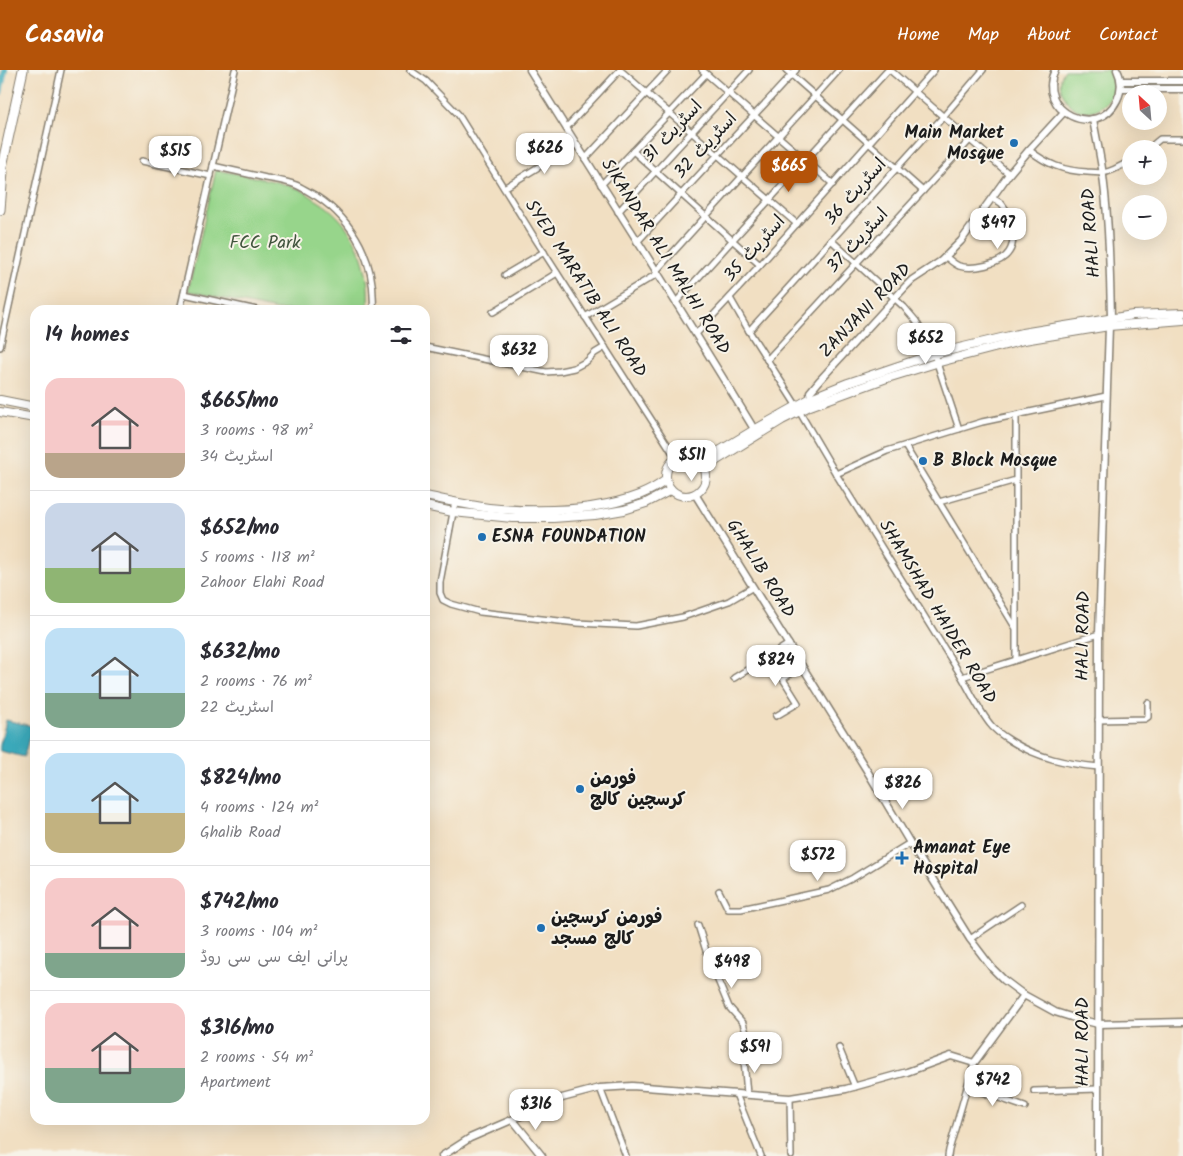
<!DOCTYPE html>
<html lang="en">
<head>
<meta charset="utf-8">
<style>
  body { margin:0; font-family:Kalam,"Playpen Sans Arabic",sans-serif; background:#f7f7f7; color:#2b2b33; height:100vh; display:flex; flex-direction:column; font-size:19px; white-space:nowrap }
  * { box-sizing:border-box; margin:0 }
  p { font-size:16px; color:#7c7c81 }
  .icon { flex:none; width:28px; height:28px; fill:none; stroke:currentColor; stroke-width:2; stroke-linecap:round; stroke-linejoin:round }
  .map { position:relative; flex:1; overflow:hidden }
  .panel { position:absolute; left:30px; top:235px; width:400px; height:820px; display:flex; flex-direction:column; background:#fff; border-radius:15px; box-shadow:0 5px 20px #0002 }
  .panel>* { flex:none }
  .needle { width:32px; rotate:334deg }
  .fabs { position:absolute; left:1122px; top:15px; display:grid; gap:10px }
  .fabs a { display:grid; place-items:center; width:45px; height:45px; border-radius:50%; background:#fff; box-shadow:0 5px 20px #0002; font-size:25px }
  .price { position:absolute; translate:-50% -42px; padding:0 11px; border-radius:10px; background:#fff; color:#222; font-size:16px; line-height:32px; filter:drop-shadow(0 1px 2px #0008) }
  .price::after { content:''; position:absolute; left:50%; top:30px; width:15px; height:11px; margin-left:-8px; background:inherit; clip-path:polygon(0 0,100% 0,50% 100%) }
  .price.current { background:#b45309; color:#fff }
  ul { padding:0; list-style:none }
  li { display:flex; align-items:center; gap:15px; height:125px; padding:0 15px }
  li+li { border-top:1px solid #e1e1e2 }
  li span { display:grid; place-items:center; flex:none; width:140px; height:100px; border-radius:15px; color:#555 }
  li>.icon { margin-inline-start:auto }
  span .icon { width:60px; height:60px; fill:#fffc; stroke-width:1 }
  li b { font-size:21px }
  h2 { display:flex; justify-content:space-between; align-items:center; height:60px; padding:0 15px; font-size:21px }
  header { display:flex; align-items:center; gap:30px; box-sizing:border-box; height:70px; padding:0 25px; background:#b45309; color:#fff }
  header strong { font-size:24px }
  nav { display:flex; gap:28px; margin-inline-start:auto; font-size:18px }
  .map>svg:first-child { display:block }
  .green { fill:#97d58b; stroke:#5a7854 }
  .water { fill:#3ba9ba; stroke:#2c626b }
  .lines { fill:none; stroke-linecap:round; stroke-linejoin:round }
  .canal { stroke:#3ba9ba; stroke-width:6 }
  .minor-casing { stroke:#867e6f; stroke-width:8 }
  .tertiary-casing { stroke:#867e6f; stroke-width:9 }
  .secondary-casing { stroke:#867e6f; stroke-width:10 }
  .trunk-casing { stroke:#867e6f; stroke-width:11 }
  .minor { stroke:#fff; stroke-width:5 }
  .tertiary { stroke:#fff; stroke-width:6 }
  .secondary { stroke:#fff; stroke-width:8 }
  .trunk { stroke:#fff; stroke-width:9 }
  .poi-dot { fill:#1f6fb2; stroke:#f7f3e8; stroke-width:2 }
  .labels { text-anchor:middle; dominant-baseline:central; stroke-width:4; stroke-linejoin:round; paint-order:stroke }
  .street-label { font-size:18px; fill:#1c1c1c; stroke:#f7f3e8 }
  .poi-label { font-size:18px; font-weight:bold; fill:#1c1c1c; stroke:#f7f3e8; text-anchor:start }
  .park-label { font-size:18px; fill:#41543d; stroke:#f7f3e8 }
</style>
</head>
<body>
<header>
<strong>Casavia</strong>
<nav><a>Home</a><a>Map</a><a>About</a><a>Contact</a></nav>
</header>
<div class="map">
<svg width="1183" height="1086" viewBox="0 0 1183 1086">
  <rect width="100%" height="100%" fill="#f7f3e8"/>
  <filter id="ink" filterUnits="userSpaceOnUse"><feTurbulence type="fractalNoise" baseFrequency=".02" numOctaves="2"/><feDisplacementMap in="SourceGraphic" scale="10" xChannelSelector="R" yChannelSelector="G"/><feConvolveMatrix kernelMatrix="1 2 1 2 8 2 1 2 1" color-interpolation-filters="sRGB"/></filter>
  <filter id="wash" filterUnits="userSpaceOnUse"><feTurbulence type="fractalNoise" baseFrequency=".0096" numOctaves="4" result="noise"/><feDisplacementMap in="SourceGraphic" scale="20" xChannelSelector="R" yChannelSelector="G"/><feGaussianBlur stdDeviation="1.12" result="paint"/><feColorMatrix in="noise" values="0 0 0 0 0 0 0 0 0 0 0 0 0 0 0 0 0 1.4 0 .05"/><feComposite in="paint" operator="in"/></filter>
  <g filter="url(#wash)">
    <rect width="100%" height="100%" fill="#f1dfc2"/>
    <g class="green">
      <path d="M 1065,0 L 1109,0 C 1130,30 1080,61 1064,26 C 1059,17 1059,8 1065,0 Z"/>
      <path d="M 216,100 C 242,105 274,109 298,119 C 305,121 311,127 318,131 C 346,148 362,177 367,209 C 369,219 368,230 368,240 L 277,240 L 188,221 Z"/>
    </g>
    <polygon class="water" points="6,650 32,656 24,687 0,681 0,676"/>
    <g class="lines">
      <polyline class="canal" points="0,23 5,0"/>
    </g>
  </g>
  <g filter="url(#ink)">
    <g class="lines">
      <defs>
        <g id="minor">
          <polyline points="410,0 426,11 458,44 536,170 676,388"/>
          <polyline points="620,0 797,154"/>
          <polyline points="702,0 833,114"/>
          <polyline points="786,0 923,121"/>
          <polyline points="890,0 1009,104"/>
          <polyline points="566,58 620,0"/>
          <polyline points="1148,79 1160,69 1183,69"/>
          <path d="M 1029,80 C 1047,94 1063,101 1087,102 C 1092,102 1098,103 1102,103 C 1112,102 1123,95 1131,90"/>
          <polyline points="633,81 760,195"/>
          <polyline points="585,89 668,0"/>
          <polyline points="142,91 211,106"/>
          <path d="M 213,96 C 231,100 248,104 266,108 C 276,110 286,111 296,115 C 303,118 309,122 316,126 C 355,151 376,194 373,240"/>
          <polyline points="601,115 706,4"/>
          <polyline points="504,118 576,74"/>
          <polyline points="618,142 749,0"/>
          <polyline points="831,170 904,237 916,251 934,284 959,359"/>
          <polyline points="637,172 796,0"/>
          <path d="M 946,187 C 950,190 954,194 959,196 C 972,200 1001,195 1009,182 C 1017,171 1011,145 1002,134 C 1000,132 996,130 992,128"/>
          <polyline points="656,201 839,0"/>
          <polyline points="505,205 544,182"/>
          <polyline points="184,224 257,240"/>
          <polyline points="730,228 749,261 796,335"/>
          <polyline points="676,232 888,0"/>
          <polyline points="180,240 235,0"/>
          <polyline points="493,242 557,203"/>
          <polyline points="585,247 657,204"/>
          <polyline points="749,261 943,47 983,0"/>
          <polyline points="696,264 760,195 934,0"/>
          <polyline points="0,277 61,0"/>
          <polyline points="425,277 546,302 560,301 574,298 587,291 595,283 605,277"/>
          <polyline points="767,290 969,71"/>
          <path d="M 799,341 L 836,404 L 962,607 C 971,623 979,640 990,654 C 995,661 1003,666 1011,671 C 1038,688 1067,694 1099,697"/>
          <polyline points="905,376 1015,557"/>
          <polyline points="836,404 887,381 982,352 1106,326"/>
          <polyline points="455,432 440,512 440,523 443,530 451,534 480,542 577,553 636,556 683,547 729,531 753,517"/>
          <polyline points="939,432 1016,410"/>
          <polyline points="1016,590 1016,345"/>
          <polyline points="962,607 1099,564"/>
          <polyline points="734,608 789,574"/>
          <polyline points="776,646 798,633 783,609 802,596"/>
          <polyline points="1098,650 1145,649 1148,647 1148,633"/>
          <polyline points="719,821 728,839 741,839 829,820 853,808 910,773"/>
          <polyline points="698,855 707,884 729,937 743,953 747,966 747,981 744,990 747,1024"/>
          <polyline points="970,869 1021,835"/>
          <polyline points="839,978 855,1017"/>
          <polyline points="967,1017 1025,1037"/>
          <polyline points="600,1018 626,1086"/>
          <polyline points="1034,1021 1098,1019"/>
          <polyline points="736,1024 761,1086"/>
          <polyline points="790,1028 791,1086"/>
          <polyline points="948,1086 949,1080 974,993"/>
        </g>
        <g id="tertiary">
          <path d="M 530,0 C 605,121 683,241 757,364"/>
          <path d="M 1055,0 C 1035,41 1097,71 1117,30 C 1122,20 1122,10 1117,0"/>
          <polyline points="1121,11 1183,11"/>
          <polyline points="1121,19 1183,19"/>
          <path d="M 1093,49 C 1096,68 1101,87 1103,106 C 1109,153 1110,201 1111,248 L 1109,256 L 1099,564 L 1098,1086"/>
          <polyline points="811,328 810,322 820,310 906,216 912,210 941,191 961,171 1009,104 1029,80 1064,42"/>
          <polyline points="695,424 866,699 910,773 970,869 992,898 1004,910 1024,925 1055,942 1071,947 1098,954 1183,952"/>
          <polyline points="513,1050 542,1086"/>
          <polyline points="442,1086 470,1068 562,1028 600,1018 632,1016 790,1028 846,1019 907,1002 951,986 974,993 1024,925"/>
        </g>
        <g id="secondary">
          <polyline points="0,330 35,337"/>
          <polyline points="0,342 35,348"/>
          <circle cx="686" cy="406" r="20"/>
          <polyline points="701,392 754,360 811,328 848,313 934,284 1022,263 1133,245 1183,243"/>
          <polyline points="704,398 782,350 810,336 884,309 936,293 1024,270 1109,256 1183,250"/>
          <path d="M 425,426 C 450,431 475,437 500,439 C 544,442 597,441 639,425 C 649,421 658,416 666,410"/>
          <polyline points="425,436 453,442 512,448 553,448 595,445 624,440 646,433 671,420"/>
        </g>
        <g id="trunk">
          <polyline points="0,106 23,0"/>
          <polyline points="0,140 3,102"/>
        </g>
      </defs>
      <use href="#minor" class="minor-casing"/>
      <use href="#tertiary" class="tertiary-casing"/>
      <use href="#secondary" class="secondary-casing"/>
      <use href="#trunk" class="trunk-casing"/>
      <use href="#minor" class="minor"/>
      <use href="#tertiary" class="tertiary"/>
      <use href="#secondary" class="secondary"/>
      <use href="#trunk" class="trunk"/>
    </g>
  </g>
  <g class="poi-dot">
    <circle cx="1014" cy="73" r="5"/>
    <circle cx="923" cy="391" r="5"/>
    <circle cx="482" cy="467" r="5"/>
    <circle cx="580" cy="719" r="5"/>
    <path d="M899.5 780.5h5v5h5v5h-5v5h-5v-5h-5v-5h5z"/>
    <circle cx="541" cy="858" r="5"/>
  </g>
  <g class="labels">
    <g class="street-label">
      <text transform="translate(673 62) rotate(-47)">اسٹریٹ 31</text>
      <text transform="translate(706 76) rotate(-47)">اسٹریٹ 32</text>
      <text transform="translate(856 122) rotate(-48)">اسٹریٹ 36</text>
      <text transform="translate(1092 163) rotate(-94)">HALI ROAD</text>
      <text transform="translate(858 171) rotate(-47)">اسٹریٹ 37</text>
      <text transform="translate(755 179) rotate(-48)">اسٹریٹ 35</text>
      <text transform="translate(665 187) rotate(58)">SIKANDAR ALI MALHI ROAD</text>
      <text transform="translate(585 219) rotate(57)">SYED MARATIB ALI ROAD</text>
      <text transform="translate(866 241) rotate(-46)">ZANJANI ROAD</text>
      <text transform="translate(760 499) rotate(58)">GHALIB ROAD</text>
      <text transform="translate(937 542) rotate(59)">SHAMSHAD HAIDER ROAD</text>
      <text transform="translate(1084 566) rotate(-89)">HALI ROAD</text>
      <text transform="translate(1083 972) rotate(-90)">HALI ROAD</text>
    </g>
    <g class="poi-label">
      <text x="1004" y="63" text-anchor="end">Main Market<tspan x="1004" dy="21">Mosque</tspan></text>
      <text x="933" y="391">B Block Mosque</text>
      <text x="492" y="467">ESNA FOUNDATION</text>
      <text x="590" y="709">فورمن<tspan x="590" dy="21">کرسچین کالج</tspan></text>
      <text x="913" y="778">Amanat Eye<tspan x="913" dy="21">Hospital</tspan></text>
      <text x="551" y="848">فورمن کرسچین<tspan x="551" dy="21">کالج مسجد</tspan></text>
    </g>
    <g class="park-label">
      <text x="265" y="173">FCC Park</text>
    </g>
  </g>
</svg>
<div class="fabs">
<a><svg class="needle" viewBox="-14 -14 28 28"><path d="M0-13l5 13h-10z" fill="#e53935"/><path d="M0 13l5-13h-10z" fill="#7c7c81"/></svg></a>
<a>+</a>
<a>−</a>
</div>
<b class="price" style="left:545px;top:105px">$626</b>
<b class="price" style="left:175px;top:108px">$515</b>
<b class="price current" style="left:789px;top:123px">$665</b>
<b class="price" style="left:998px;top:180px">$497</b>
<b class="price" style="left:926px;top:295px">$652</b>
<b class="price" style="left:519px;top:307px">$632</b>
<b class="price" style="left:692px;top:412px">$511</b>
<b class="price" style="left:776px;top:617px">$824</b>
<b class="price" style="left:903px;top:740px">$826</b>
<b class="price" style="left:818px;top:812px">$572</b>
<b class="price" style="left:732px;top:919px">$498</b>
<b class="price" style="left:755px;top:1004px">$591</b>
<b class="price" style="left:993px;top:1037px">$742</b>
<b class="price" style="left:536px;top:1061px">$316</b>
<section class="panel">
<h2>14 homes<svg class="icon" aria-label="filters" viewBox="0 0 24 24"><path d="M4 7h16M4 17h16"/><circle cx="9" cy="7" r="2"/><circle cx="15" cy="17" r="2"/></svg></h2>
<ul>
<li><span style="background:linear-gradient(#f6c9c9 75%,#b9a48a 0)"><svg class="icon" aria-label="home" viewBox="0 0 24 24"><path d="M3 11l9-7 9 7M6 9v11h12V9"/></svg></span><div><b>$665/mo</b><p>3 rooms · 98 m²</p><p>اسٹریٹ 34</p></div></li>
<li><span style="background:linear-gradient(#c9d6e8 65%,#8fb573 0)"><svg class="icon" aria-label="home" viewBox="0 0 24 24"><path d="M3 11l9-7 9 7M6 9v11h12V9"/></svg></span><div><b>$652/mo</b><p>5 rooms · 118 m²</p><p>Zahoor Elahi Road</p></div></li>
<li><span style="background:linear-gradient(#bfe0f5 65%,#7fa58c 0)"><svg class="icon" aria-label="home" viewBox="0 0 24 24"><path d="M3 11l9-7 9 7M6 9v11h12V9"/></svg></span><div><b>$632/mo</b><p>2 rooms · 76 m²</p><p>اسٹریٹ 22</p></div></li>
<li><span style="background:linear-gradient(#bfe0f5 60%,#c2b280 0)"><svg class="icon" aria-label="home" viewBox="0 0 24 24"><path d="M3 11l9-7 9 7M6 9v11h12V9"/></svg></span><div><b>$824/mo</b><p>4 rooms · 124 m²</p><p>Ghalib Road</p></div></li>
<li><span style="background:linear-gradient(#f6c9c9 75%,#7fa58c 0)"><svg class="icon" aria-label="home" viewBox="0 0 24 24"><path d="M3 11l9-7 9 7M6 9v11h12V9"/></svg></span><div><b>$742/mo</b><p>3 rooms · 104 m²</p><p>پرانی ایف سی سی روڈ</p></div></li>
<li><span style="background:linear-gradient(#f6c9c9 65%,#7fa58c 0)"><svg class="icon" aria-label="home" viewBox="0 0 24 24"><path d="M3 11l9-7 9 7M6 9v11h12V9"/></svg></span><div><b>$316/mo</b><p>2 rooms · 54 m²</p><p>Apartment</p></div></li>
</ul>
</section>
</div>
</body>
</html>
